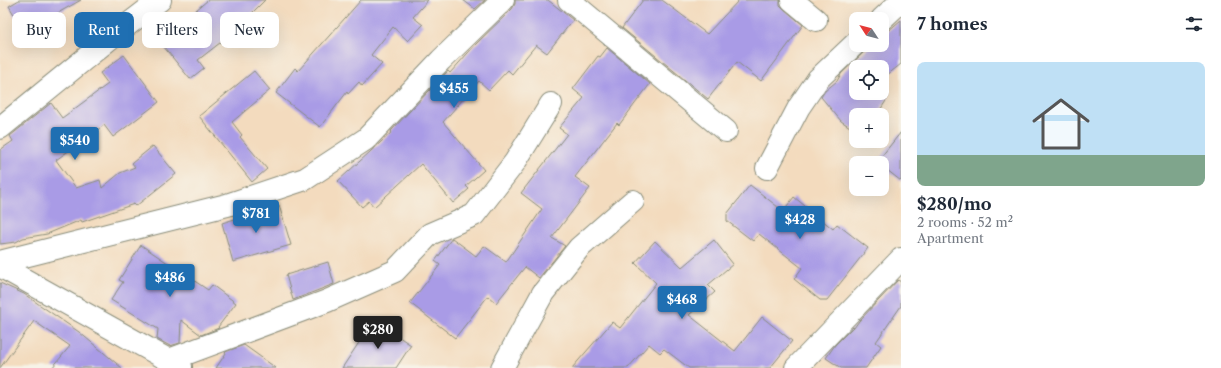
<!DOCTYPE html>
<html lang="en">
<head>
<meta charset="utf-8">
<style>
  body { margin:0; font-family:"Libre Caslon Text",serif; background:#f6f6f7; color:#1f2937; height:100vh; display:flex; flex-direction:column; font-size:15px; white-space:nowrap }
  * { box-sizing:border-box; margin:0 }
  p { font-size:13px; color:#747a83 }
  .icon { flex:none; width:22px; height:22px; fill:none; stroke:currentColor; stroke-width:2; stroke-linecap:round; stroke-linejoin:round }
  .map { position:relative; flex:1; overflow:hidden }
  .panel { display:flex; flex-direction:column; background:#fff; width:320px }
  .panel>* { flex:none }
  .top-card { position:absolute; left:12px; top:12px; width:380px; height:36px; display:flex; gap:8px }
  .needle { width:26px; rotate:306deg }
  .controls { position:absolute; left:849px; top:12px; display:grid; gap:8px }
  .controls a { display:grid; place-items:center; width:40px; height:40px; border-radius:8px; background:#fff; box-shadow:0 4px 16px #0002; font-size:20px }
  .price { position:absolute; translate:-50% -34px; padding:0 9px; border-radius:4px; background:#1f6fb2; color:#fff; font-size:13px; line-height:26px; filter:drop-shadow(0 1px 2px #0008) }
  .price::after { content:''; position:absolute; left:50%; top:24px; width:12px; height:9px; margin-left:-6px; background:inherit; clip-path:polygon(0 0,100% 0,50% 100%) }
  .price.selected { background:#222; color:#fff }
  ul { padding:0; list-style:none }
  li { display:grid; align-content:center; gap:8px; height:212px; padding:0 16px }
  li span { display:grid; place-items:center; height:124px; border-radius:8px; color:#555 }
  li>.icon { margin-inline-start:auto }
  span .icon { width:72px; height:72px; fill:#fffc; stroke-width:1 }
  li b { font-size:17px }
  h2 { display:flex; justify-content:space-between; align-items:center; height:48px; padding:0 16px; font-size:17px }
  .chip { padding:0 14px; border-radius:8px; background:#fff; box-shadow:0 4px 16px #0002; font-size:14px; line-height:36px }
  .chip.selected { background:#1f6fb2; color:#fff }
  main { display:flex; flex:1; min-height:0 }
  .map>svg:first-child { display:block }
  .building { fill:#a99be6 }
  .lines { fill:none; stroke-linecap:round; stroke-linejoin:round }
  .minor-casing { stroke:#898c79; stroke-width:24 }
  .minor { stroke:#fff; stroke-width:22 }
</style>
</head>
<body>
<main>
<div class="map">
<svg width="901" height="368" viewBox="0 0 901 368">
  <rect width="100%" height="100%" fill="#f7f3e8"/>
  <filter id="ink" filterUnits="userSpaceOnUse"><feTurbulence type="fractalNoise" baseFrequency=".025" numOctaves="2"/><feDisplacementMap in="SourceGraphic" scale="8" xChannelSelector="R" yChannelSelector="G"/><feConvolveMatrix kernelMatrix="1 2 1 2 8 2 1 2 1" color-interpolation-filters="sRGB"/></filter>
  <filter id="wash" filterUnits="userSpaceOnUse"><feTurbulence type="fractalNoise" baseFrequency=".012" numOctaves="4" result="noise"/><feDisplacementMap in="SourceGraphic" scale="16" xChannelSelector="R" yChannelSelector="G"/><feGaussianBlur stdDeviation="0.9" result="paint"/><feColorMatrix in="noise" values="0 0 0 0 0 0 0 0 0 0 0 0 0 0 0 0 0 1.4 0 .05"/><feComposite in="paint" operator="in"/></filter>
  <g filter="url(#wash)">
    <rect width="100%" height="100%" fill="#f3dbbe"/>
    <g id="blocks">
      <g class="building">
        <polygon points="19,0 81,0 24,32 9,6"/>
        <polygon points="208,0 265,0 243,22 251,31 231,46 225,39 198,60 204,68 190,79 159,41"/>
        <polygon points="361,0 428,0 413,17 423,25 408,41 393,27 371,55 382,64 362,86 359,82 348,94 347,92 320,127 276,93 295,68 298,71"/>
        <polygon points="463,0 485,0 475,9"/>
        <polygon points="515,0 548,0 573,20 547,53 536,45 512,74 508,70 489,90 479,81 443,122 484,170 466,186 469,189 453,203 421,164 374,207 369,201 362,207 338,181 392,132 391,131 448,71 450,73 476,44 512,9 515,4"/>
        <polygon points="643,0 662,0 707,34 739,0 780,0 780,5 784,9 803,25 761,81 737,62 708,99 622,28"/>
        <polygon points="901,20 901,64 882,79 882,67 856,67 856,93 882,93 882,90 889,96 877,115 856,115 856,131 841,121 821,97 825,91 837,81 841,74 867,49 871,45 882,45 882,36"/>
        <polygon points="607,48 650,84 619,125 617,123 575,177 590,188 552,238 565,246 539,278 525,267 496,303 488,296 455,338 410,303 440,265 435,261 452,238 476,256 484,246 506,262 542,209 521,193 567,134 559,128 584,98 573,89 598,56 600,57"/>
        <polygon points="124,55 159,102 113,137 104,125 56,160 76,188 100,180 102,188 120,173 135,167 132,163 153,146 176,174 136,206 134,204 82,222 81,220 47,234 23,238 16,242 0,244 0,150 13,141 10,136 51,103 62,118 108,84 100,73"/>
        <polygon points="254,71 270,90 232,122 242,135 240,137 267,169 252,182 199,116"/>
        <polygon points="901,132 901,181 882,166 882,163 877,162"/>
        <polygon points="750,185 783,211 794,197 833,229 837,224 868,248 827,300 820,300 794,279 802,268 759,234 753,241 727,221 727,214"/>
        <polygon points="279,205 291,245 233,262 222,223"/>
        <polygon points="714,240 733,264 708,285 715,292 689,315 735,351 762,317 792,341 770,368 689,368 664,349 660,353 649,344 628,368 572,368 612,322 620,328 656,283 635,263 655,241 682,267"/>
        <polygon points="141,245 208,290 212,285 236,303 218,327 219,328 201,335 181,320 180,343 170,346 157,339 158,329 111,300 123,282 119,280"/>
        <polygon points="328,262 334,284 293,300 286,275"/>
        <polygon points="898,280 901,282 901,306 876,342 881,346 866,368 841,368 826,358 835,345 853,327 854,328 859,321"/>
        <polygon points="0,283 24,294 79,332 122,368 52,368 70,346 34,321 0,368"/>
        <polygon points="374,320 411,345 396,368 342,368"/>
        <polygon points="244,345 276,368 216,368 226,353 225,352"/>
      </g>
    </g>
  </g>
  <g filter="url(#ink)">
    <use href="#blocks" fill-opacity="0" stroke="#898c79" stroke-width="1"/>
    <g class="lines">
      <defs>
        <g id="minor">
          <polyline points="569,0 726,131"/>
          <polyline points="792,0 816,20"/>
          <polyline points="882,19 901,1"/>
          <polyline points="0,128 113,36 160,0"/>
          <polyline points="767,168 799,107 818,79 856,43"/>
          <polyline points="0,262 227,205 305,179 366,139 441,60 503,0"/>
          <polyline points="0,266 181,367"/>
          <polyline points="169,360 327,301 395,271 430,234 474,215 515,162 551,104"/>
          <polyline points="502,368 543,293 579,248 633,201"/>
          <polyline points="796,368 901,259"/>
        </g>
      </defs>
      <use href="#minor" class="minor-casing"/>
      <use href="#minor" class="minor"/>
    </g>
  </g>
</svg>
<div class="controls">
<a><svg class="needle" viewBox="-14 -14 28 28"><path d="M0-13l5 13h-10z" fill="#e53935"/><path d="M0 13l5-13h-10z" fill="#747a83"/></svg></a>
<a><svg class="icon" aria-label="locate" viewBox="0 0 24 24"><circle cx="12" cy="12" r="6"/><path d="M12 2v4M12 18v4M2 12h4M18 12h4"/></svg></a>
<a>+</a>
<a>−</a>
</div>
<b class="price" style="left:454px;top:109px">$455</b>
<b class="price" style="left:75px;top:161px">$540</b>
<b class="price" style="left:256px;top:234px">$781</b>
<b class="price" style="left:800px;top:240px">$428</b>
<b class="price" style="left:170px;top:298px">$486</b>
<b class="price" style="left:682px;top:320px">$468</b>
<b class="price selected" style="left:378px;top:350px">$280</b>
<div class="top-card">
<a class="chip">Buy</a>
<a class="chip selected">Rent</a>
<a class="chip">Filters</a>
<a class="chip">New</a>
</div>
</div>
<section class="panel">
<h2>7 homes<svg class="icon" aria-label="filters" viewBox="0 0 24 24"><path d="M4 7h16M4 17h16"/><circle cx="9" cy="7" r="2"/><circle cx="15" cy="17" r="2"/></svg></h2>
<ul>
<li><span style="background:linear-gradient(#bfe0f5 75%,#7fa58c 0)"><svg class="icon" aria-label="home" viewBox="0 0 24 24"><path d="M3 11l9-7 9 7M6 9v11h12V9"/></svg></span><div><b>$280/mo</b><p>2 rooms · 52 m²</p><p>Apartment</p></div></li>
</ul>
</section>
</main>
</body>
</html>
